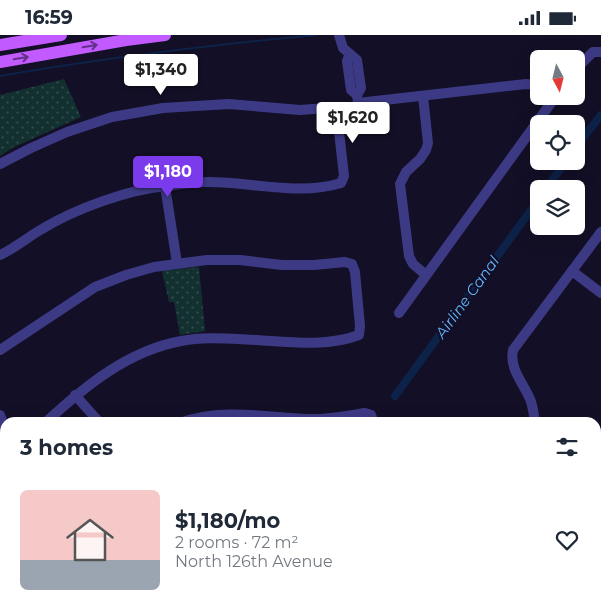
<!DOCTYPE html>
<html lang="en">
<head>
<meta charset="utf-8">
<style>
  body { margin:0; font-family:Montserrat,sans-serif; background:#f2f2f3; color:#1f2937; height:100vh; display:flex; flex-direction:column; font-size:19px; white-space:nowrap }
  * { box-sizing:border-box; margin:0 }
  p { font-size:16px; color:#747a83 }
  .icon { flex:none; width:28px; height:28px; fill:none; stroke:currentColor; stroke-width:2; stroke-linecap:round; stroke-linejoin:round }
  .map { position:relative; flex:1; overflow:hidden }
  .details { position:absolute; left:0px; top:382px; width:601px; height:196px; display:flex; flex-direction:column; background:#fff; border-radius:15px 15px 0 0; box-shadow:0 5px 20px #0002 }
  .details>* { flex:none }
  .needle { width:32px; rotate:173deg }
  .fabs { position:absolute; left:530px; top:15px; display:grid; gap:10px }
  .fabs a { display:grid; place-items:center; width:55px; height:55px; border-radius:8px; background:#fff; box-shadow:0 5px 20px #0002; font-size:25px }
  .price { position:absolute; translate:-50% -42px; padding:0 11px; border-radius:5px; background:#fff; color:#222; font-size:16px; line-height:32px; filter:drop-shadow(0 1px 2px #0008) }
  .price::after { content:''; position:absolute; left:50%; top:30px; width:15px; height:11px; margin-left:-8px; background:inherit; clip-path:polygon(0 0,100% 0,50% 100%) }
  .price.active { background:#7c3aed; color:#fff }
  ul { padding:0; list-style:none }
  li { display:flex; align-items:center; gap:15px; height:125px; padding:0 20px }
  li+li { border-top:1px solid #e0e1e3 }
  li span { display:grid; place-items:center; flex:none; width:140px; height:100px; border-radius:8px; color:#555 }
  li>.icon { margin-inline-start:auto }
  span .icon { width:60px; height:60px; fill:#fffc; stroke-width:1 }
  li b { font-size:21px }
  h2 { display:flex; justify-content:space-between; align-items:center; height:60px; padding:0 20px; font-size:21px }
  .status { display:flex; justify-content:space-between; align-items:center; height:35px; padding:0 25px; background:#fff; direction:ltr }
  .status svg { height:14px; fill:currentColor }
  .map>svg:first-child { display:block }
  .green { fill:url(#green-dots) }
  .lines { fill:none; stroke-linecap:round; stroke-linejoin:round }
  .stream { stroke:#0c2248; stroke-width:2 }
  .canal { stroke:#0c2248; stroke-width:8 }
  .minor { stroke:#3d3a85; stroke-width:10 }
  .major { stroke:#c25bff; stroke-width:12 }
  .oneway { stroke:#623188 }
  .labels { text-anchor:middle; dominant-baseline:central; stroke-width:5; stroke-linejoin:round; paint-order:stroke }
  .water-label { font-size:15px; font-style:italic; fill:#62b6ff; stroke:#130f26 }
</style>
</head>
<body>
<div class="status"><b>16:59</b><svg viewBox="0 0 49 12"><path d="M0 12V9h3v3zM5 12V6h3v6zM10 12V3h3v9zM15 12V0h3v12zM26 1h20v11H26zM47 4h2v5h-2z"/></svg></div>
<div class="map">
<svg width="601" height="578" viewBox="0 0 601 578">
  <defs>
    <pattern id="green-dots" width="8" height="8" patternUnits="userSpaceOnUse" patternTransform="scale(1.25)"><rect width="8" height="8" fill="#12302f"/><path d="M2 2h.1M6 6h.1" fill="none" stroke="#344d4e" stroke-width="1.8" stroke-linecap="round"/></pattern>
  </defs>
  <rect width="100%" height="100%" fill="#130f26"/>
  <g class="green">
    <polygon points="64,44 81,82 12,113 0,121 0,60"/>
    <polygon points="199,232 205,296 180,300 174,267 169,267 162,236"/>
  </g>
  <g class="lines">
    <g class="stream">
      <path d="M 0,41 C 105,23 210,10 317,0"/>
      <polyline points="596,481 601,480"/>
      <polyline points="0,530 5,532"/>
      <polyline points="394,574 395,578"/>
    </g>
    <g class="canal">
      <polyline points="576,112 601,80"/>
      <polyline points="546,154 566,126"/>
      <polyline points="395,361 539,164"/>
    </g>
    <g class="minor">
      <polyline points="339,0 343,13 357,25 361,53 357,60 358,68 526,49 539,50"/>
      <polyline points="350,19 347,26 351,55 357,60"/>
      <polyline points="576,34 593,17 601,17"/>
      <polyline points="423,61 428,108 426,115 420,124 406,137 400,149 409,221 413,229 426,240"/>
      <path d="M 0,129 L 31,113 L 67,97 L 112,82 L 163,73 L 229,69 L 300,75 L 327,73 L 334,74 L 337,79 L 344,141 L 341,148 C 299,161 252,147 209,147 C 195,147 181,149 167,151 C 129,154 75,174 42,194 C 28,202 15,213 0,220"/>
      <polyline points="165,151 177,228"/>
      <polyline points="572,236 601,258"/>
      <polyline points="399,278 556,61"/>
      <path d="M 0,315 L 95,252 L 126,240 L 154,232 L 207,225 L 240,225 L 282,230 L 314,230 L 345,227 L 352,229 L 355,237 L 360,291 L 359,300 C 328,312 290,307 257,305 C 232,304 205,301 181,306 C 127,316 84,352 45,388"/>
      <polyline points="75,360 100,388"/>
      <polyline points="0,380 5,393"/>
      <path d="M 180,388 C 221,373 264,382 307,384 C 326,385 346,381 365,378 L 371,380 L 374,388"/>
      <path d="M 535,388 C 534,380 533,371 530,364 C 523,347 509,334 513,315 L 601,197"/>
      <polyline points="596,399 601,398"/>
      <polyline points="0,480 5,485"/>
      <polyline points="596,573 601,572"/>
      <polyline points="96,574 99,578"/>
      <polyline points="541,578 585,574"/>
    </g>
    <g class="major">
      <polyline points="0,10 61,0"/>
      <polyline points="0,27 126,5 165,0"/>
    </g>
  </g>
  <defs><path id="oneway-shaft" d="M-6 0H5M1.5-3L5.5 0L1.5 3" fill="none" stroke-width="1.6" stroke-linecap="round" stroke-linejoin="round" transform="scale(1.25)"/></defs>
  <g class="oneway">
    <use href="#oneway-shaft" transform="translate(90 11) rotate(-10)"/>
    <use href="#oneway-shaft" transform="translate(21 23) rotate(-10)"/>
  </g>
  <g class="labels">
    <g class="water-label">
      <text transform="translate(467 262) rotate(-54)">Airline Canal</text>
    </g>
  </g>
</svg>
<div class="fabs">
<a><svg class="needle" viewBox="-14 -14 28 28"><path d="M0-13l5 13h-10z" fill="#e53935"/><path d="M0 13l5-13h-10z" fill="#747a83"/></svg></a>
<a><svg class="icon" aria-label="locate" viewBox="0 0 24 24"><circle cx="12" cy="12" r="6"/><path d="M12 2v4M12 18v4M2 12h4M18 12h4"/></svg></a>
<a><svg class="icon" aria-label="layers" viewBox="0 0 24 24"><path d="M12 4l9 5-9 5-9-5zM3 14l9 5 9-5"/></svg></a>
</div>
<b class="price" style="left:161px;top:61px">$1,340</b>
<b class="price" style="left:353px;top:109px">$1,620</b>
<b class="price active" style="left:168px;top:163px">$1,180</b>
<section class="details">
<h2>3 homes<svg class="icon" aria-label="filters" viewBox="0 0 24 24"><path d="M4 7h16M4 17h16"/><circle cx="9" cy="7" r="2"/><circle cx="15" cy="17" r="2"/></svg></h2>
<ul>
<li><span style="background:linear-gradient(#f6c9c9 70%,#9aa5b1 0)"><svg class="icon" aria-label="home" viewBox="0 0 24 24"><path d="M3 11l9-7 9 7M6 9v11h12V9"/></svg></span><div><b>$1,180/mo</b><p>2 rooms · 72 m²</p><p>North 126th Avenue</p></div><svg class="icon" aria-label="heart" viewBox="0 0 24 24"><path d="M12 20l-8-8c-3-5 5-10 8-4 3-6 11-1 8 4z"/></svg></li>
</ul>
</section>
</div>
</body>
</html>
